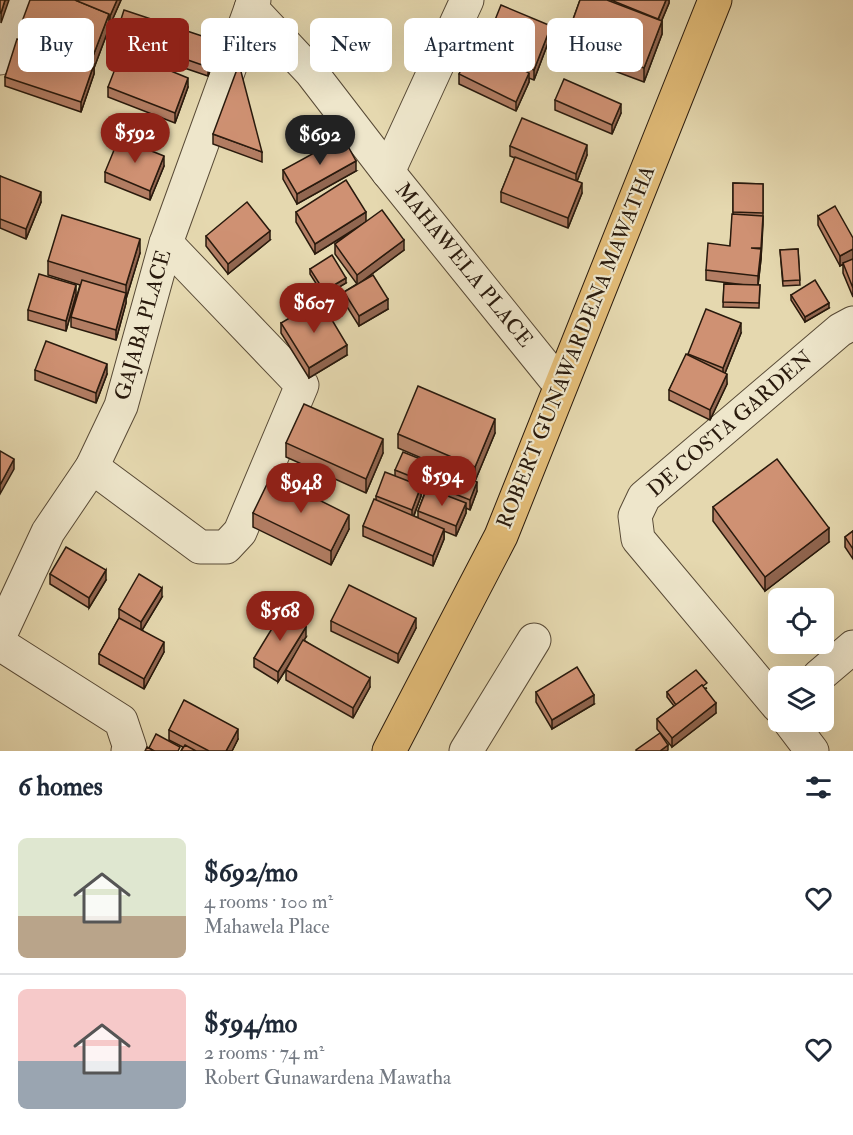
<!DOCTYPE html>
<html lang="en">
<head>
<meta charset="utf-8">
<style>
  body { margin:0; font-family:"IM FELL Double Pica",serif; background:#f2f2f3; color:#1f2937; height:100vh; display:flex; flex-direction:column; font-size:22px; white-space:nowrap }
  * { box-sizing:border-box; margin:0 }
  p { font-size:20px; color:#747a83 }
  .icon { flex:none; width:33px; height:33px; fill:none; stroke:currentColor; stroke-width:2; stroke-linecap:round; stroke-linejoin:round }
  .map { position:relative; height:751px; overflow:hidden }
  .side { display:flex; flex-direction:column; background:#fff; flex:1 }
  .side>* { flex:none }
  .guide { position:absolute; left:18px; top:18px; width:818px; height:54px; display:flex; gap:12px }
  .tools { position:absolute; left:768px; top:588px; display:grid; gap:12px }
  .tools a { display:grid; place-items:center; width:66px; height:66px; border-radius:9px; background:#fff; box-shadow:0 6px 24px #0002; font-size:30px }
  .price { position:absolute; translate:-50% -51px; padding:0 14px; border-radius:21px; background:#8f2418; color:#fff; font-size:20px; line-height:39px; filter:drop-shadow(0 2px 3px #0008) }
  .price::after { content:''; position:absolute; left:50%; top:36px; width:18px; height:14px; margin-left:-9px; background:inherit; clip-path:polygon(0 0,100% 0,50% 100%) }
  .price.active { background:#222; color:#fff }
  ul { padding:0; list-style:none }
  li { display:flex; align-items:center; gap:18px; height:150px; padding:0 18px }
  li+li { border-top:2px solid #e0e1e3 }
  li span { display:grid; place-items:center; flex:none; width:168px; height:120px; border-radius:9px; color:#555 }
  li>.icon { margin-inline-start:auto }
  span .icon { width:72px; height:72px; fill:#fffc; stroke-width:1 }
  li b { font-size:26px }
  h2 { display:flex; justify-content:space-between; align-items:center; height:72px; padding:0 18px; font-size:26px }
  .tag { padding:0 21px; border-radius:9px; background:#fff; box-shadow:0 6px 24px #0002; font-size:21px; line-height:54px }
  .tag.active { background:#8f2418; color:#fff }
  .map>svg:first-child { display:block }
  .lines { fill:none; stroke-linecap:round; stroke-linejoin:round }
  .minor-casing { stroke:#584a36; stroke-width:35 }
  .major-casing { stroke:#291a0d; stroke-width:35 }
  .minor { stroke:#eee6cb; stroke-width:33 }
  .major { stroke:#e2bc78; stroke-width:33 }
  .wall { fill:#b27d63; stroke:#291a0d; stroke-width:1.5; fill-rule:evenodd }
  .shaded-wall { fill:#916650; stroke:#291a0d; stroke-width:1.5 }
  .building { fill:#cf9173; stroke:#291a0d; stroke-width:1.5 }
  .labels { text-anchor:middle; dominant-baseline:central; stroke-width:4.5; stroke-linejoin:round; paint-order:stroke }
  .street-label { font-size:21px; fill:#291a0d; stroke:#eee6cb }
</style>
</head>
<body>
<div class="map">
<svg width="853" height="751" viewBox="0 0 853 751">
  <rect width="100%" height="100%" fill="#e5d8af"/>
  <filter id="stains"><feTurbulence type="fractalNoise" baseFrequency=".00333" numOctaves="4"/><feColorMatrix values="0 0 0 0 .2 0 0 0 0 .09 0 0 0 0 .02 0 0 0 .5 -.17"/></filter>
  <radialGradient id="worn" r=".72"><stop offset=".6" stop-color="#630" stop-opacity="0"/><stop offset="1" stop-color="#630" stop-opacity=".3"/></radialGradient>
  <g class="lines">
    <defs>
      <g id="minor">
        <polyline points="251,8 311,72 388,172 560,385"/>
        <polyline points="0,58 23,0"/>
        <polyline points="388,172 467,0"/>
        <polyline points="92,467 200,547 226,547 240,532 302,385 166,243"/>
        <polyline points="0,635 48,532 92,467 121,406 166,243 254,0"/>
        <polyline points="0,644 121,721 130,748 128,751"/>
        <polyline points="819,676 853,647"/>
        <polyline points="778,706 638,539 635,516 644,497 840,330 853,323"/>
        <polyline points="790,722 812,751"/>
        <polyline points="466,751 534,640"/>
      </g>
      <polyline id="major" points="389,751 501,536 715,0"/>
    </defs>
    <use href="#minor" class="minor-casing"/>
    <use href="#major" class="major-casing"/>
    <use href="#minor" class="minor"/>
    <use href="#major" class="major"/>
  </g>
  <g class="wall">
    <polygon points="121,0 110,25 109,25 109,28 94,68 94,74 81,112 5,86 5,77 20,40 20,27"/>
    <polygon points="580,0 669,0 669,3 662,20 662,34 644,82 566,53 566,39"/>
    <polygon points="116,35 217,51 208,76 116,45"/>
    <polygon points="551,35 534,80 529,78 529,82 516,111 459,84 459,74 483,50"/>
    <polygon points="108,87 188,87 175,123 108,97"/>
    <polygon points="555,100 621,113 612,134 555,110"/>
    <polygon points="213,134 262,152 262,162 213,144"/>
    <polygon points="510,146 587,155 577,181 582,193 568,228 501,202 501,192 515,158 510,156"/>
    <polygon points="164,166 150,200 105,182 105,172"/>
    <polygon points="283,170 356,171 297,204 283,179"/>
    <polygon points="0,176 41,202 26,239 0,228"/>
    <polygon points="733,183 763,184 763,225 761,259 758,285 760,285 759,308 723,307 724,284 745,285 706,280 706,270 730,246 733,214"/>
    <polygon points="296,212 366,222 404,250 360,283 388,309 359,326 344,302 344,292 357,284 335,254 335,244 360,226 315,254 296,222"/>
    <polygon points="818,216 853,259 853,297 843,273 843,264 840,266 818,225"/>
    <polygon points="206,236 270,240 228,274 206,246"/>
    <polygon points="798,249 800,285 783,286 780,250"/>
    <polygon points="140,253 126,299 126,303 116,340 71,327 71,317 80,285 48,275 48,261"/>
    <polygon points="310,269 346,283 324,296 310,274"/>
    <polygon points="76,295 66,331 28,320 28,310"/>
    <polygon points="791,295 829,308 805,322 791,300"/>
    <polygon points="281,323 347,355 309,378 281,333"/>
    <polygon points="741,333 725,373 727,384 710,420 669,400 669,390 688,354"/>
    <polygon points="35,370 107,374 96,403 35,380"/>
    <polygon points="495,433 475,481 398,448 398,434"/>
    <polygon points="286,443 383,453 366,493 286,457"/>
    <path d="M 395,470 L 477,491 L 470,510 L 466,508 L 466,513 L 456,536 L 444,531 L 444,539 L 433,566 L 363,536 L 363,526 L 376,500 L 376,496 L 395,476 ZM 421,490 L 425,492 L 418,511 L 418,518 L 414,516 L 421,496 Z"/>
    <polygon points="713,507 829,542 765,591 713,521"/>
    <polygon points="253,513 349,529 331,565 253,527"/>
    <polygon points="853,531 853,559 845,547 845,537"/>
    <polygon points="50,574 106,580 89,608 50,584"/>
    <polygon points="162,597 142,630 164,652 144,689 99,664 99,654 119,618 119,609"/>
    <polygon points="331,621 416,628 398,663 331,631"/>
    <polygon points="306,637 304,640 370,687 353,718 286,680 286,670 291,662 278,682 254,667 254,658"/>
    <polygon points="707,688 705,689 716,713 672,747 657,729 657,719 674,706 667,697 667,692"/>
    <polygon points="536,692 594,704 552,729 536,702"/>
    <polygon points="169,730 238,739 232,751 181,751 183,747 169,740"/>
  </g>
  <g class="shaded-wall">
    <polygon points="5,0 9,0 1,23 1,13"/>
    <polygon points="117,0 121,0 110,25 110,16"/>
    <polygon points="666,0 669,0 669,3 658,29 658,20"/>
    <polygon points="109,14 109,28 94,68 94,74 81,112 81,102 93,67 93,56"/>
    <polygon points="662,21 662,34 644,82 644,68"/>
    <polygon points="551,26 551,35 534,80 534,70"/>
    <polygon points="217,41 217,51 208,76 208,67"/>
    <polygon points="529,73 529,82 516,111 516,102"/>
    <polygon points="188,78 188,87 175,123 175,113"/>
    <polygon points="621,104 621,113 612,134 612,125"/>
    <polygon points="587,145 587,155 576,184 576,174"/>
    <polygon points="164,156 164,166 150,200 150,191"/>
    <polygon points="356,161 356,171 297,204 297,194"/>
    <polygon points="582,183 582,193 568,228 568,218"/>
    <polygon points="41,192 41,202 26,239 26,229"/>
    <polygon points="366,212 366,222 315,254 315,244"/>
    <polygon points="763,216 761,259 758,286 758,276 761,251"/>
    <polygon points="270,231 270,240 228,274 228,264"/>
    <polygon points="140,239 140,253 126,299 126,285"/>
    <polygon points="404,240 404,250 357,285 357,275"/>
    <polygon points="853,249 853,259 840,266 840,256"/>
    <polygon points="346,278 346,283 324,296 324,291"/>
    <polygon points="76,285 76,295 66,331 66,321"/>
    <polygon points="126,293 126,303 116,340 116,330"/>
    <polygon points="388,299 388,309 359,326 359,316"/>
    <polygon points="829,303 829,308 805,322 805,317"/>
    <polygon points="741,323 741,333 723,378 723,368"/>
    <polygon points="347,345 347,355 309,378 309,368"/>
    <polygon points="107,364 107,374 96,403 96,393"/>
    <polygon points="727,374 727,384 710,420 710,410"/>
    <polygon points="495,419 495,433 475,481 475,467"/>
    <polygon points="383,439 383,453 366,493 366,479"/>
    <polygon points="14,459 14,469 0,494 0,485"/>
    <polygon points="477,482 477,491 470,510 470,500"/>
    <polygon points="421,486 421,496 412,520 412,510"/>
    <polygon points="466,503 466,513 456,536 456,526"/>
    <polygon points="349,515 349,529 331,565 331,551"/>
    <polygon points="829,528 829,542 765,591 765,577"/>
    <polygon points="444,529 444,539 433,566 433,556"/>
    <polygon points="106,570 106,580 89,608 89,598"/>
    <polygon points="162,588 162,597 141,632 141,622"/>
    <polygon points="416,618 416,628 398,663 398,654"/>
    <polygon points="306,627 306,637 278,682 278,672"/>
    <polygon points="164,642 164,652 144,689 144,679"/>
    <polygon points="370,678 370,687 353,718 353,708"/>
    <polygon points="594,695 594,704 552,729 552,720"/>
    <polygon points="716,703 716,713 672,747 672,738"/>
    <polygon points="238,729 238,739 232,751 226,751"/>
    <polygon points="668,745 668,750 667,751 660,751"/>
  </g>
  <g class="building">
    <polygon points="0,0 5,0 1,13 0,13"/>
    <polygon points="30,0 75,0 109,14 93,56 20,27"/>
    <polygon points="75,0 117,0 110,16 109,15 109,14"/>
    <polygon points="580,0 607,0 662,21 644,68 566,39"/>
    <polygon points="611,0 666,0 658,19"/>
    <polygon points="501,5 551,26 534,70 493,54 529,73 516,102 459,74 473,45 483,50"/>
    <polygon points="124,10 217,41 208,67 116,35"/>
    <polygon points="17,39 94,64 81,102 5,77"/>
    <polygon points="122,51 188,78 175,113 108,87"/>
    <polygon points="239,64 262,152 213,134"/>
    <polygon points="564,79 621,104 612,125 555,100"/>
    <polygon points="522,118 587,145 576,174 510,146"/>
    <polygon points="343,137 356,161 297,194 283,170"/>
    <polygon points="119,138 164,156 150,191 105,172"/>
    <polygon points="515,157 582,183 568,218 501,192"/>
    <polygon points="0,176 41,192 26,229 0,219"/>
    <polygon points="346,180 366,212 315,244 296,212"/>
    <polygon points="733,183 763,184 763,213 733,212"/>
    <polygon points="247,202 270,231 228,264 206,236"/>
    <polygon points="835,206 853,238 853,249 840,256 818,216"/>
    <polygon points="382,210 404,240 357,275 335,244"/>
    <polygon points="732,214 763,216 761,248 751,248 761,249 758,276 706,270 708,243 730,246"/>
    <polygon points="62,215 140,239 126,285 48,261"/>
    <polygon points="798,249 800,280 783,281 780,250"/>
    <polygon points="332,255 346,278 324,291 310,269"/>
    <polygon points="853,259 853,288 843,263"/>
    <polygon points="39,274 76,285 66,321 28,310"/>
    <polygon points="373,275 388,299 359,316 344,292"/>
    <polygon points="82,280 126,293 116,330 71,317"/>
    <polygon points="815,280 829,303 805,317 791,295"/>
    <polygon points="724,284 760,285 759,303 723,302"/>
    <polygon points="320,300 347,345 309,368 281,323"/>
    <polygon points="706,309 741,323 723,368 688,354"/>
    <polygon points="46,341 107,364 96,393 35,370"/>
    <polygon points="686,354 727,374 710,410 669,390"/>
    <polygon points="418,386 495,419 475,467 398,434"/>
    <polygon points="304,404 383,439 366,479 286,443"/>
    <polygon points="0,451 14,459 0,485"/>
    <polygon points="403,452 477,482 470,500 395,470"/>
    <polygon points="777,459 829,528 765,577 713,507"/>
    <polygon points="385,472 421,486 412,510 376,496"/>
    <polygon points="271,476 349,515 331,551 253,513"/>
    <polygon points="427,488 466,503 456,526 418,511"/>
    <polygon points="374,499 444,529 433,556 363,526"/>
    <polygon points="853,531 853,549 845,537"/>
    <polygon points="66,547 106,570 89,598 50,574"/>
    <polygon points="139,574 162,588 141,622 119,609"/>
    <polygon points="349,585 416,618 398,654 331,621"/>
    <polygon points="282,612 306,627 278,672 254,658"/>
    <polygon points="119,618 164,642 144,679 99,654"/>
    <polygon points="303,640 370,678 353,708 286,670"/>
    <polygon points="577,667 594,695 552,720 536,692"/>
    <polygon points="696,670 707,683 703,686 702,685 676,705 667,692"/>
    <polygon points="702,685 716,703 672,738 657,719"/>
    <polygon points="184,700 238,729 226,751 209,751 169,730"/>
    <polygon points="660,733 668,745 660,751 636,751 636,750"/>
    <polygon points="156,734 180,747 178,751 154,751 149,748"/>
    <polygon points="185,745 196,751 181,751"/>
    <polygon points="147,747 154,751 145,751"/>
  </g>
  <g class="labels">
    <g class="street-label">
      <text transform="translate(464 265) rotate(51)">MAHAWELA PLACE</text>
      <text transform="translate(143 325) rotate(-74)">GAJABA PLACE</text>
      <text transform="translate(576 347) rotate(-68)">ROBERT GUNAWARDENA MAWATHA</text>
      <text transform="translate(730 424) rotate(-41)">DE COSTA GARDEN</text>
    </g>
  </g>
  <rect width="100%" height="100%" filter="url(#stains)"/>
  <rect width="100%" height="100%" fill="url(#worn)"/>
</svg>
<div class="tools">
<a><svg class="icon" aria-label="locate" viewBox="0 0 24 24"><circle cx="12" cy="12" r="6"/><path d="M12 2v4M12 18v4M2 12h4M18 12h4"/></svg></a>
<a><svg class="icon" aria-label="layers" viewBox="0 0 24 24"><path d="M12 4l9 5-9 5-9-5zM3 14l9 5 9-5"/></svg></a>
</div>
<b class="price" style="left:135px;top:164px">$592</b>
<b class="price active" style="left:320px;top:166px">$692</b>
<b class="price" style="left:314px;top:334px">$607</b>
<b class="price" style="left:442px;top:507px">$594</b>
<b class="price" style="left:301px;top:514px">$948</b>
<b class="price" style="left:280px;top:642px">$568</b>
<div class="guide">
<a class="tag">Buy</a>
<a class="tag active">Rent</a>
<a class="tag">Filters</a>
<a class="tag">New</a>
<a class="tag">Apartment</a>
<a class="tag">House</a>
</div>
</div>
<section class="side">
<h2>6 homes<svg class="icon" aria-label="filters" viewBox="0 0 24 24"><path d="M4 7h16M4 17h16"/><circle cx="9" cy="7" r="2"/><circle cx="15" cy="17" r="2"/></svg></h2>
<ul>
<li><span style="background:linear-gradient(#dfe7d0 65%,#b9a48a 0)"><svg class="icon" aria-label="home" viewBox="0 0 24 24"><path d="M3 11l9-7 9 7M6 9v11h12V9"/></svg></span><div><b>$692/mo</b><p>4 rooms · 100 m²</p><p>Mahawela Place</p></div><svg class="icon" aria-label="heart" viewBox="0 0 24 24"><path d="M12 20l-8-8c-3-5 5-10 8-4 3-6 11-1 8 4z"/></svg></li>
<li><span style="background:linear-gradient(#f6c9c9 60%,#9aa5b1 0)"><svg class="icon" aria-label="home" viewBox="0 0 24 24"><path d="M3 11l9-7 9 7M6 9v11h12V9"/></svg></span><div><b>$594/mo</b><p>2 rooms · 74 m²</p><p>Robert Gunawardena Mawatha</p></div><svg class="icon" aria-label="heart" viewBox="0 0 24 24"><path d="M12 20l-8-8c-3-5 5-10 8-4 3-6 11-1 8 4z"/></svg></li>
</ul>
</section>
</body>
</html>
